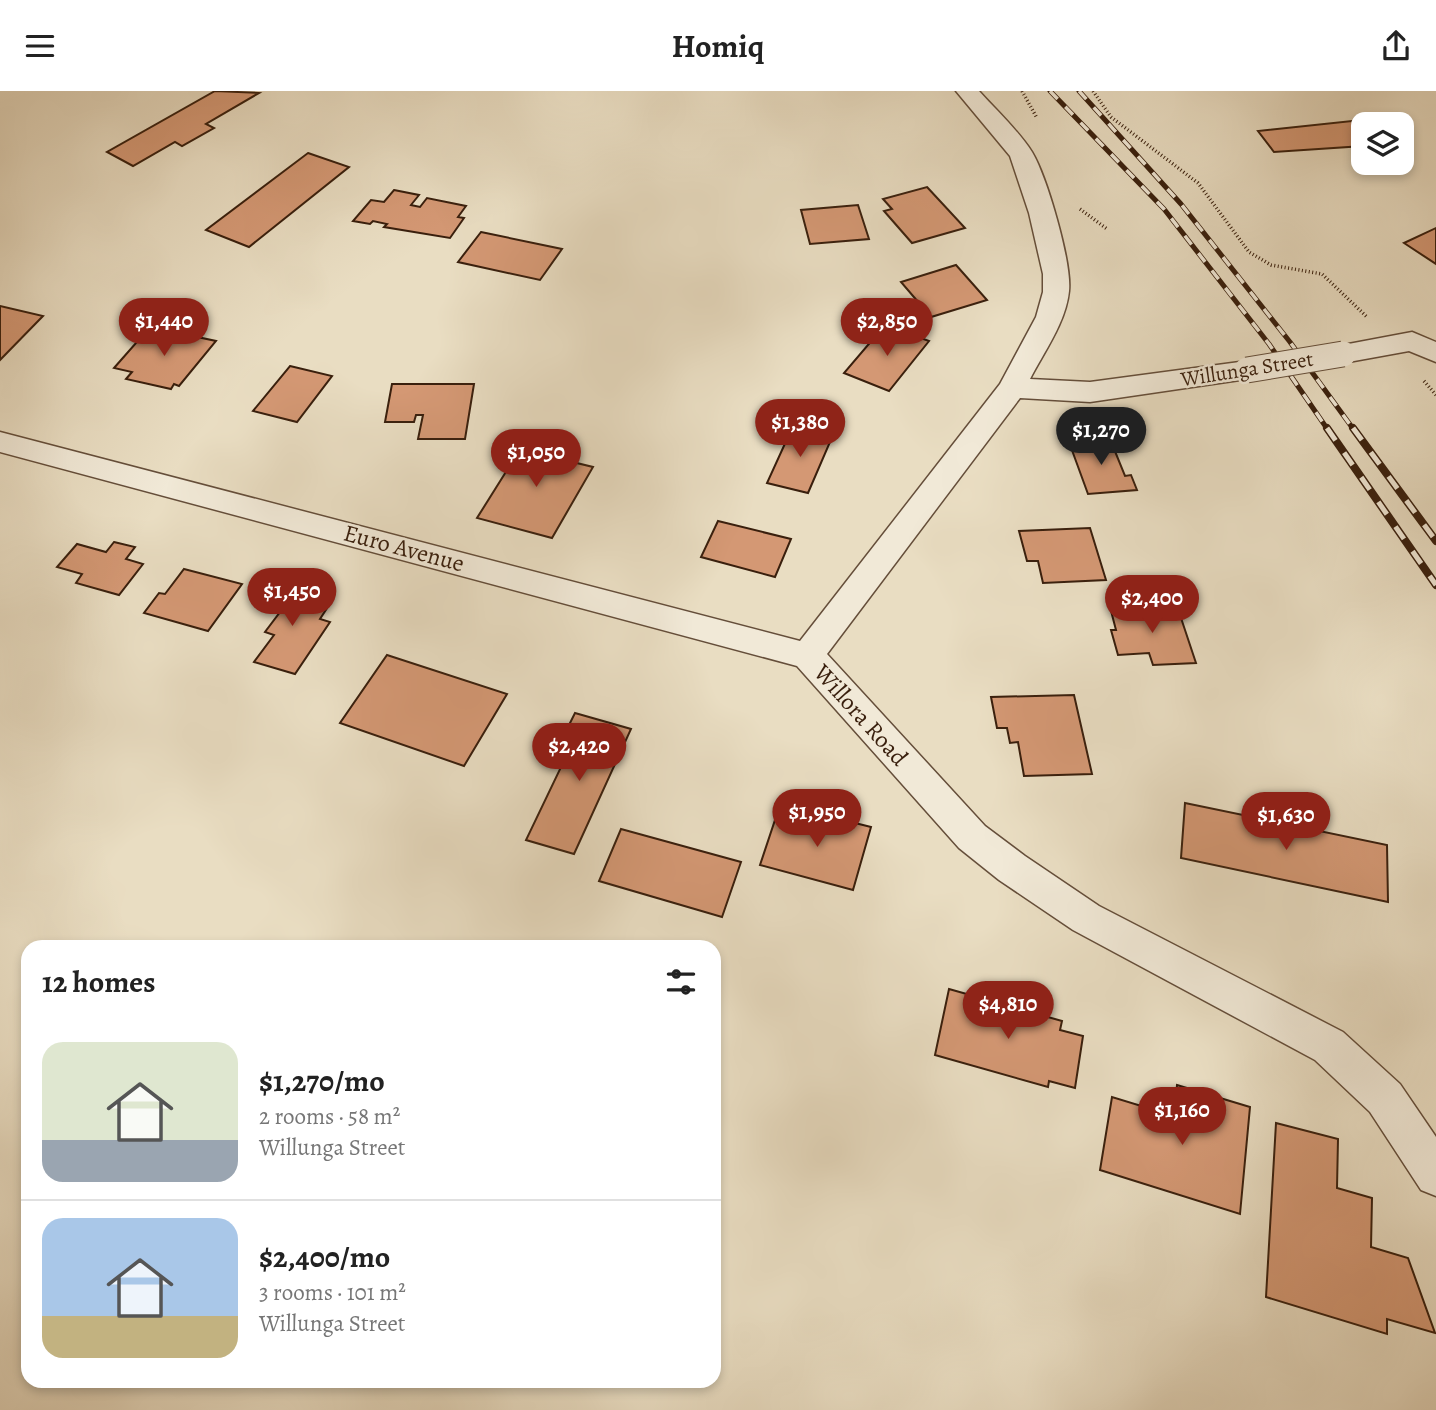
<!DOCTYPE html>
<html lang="en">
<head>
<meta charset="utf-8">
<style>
  body { margin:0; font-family:Alegreya,serif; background:#f2f2f2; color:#222; height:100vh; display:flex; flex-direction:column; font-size:26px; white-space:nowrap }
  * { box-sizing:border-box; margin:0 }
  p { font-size:23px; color:#767676 }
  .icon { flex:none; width:38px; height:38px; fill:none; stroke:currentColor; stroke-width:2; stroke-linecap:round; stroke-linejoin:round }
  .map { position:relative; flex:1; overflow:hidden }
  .drawer { position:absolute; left:21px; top:849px; width:700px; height:448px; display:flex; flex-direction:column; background:#fff; border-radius:21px; box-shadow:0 4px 10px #0003 }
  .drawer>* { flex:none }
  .controls { position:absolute; left:1351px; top:21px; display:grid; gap:14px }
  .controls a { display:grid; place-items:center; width:63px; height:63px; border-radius:14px; background:#fff; box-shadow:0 4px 10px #0003; font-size:35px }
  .price { position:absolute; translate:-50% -60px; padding:0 16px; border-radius:24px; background:#8f2418; color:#fff; font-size:23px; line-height:46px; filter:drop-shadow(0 2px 4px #0008) }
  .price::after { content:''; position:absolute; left:50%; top:42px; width:21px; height:16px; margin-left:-10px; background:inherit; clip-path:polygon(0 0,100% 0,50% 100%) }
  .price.current { background:#222; color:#fff }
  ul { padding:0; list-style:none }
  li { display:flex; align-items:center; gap:21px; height:175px; padding:0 21px }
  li+li { border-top:2px solid #e0e0e0 }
  li span { display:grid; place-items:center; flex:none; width:196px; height:140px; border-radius:21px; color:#555 }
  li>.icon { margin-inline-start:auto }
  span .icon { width:84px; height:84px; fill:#fffc; stroke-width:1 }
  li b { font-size:30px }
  h2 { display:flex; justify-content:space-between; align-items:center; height:84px; padding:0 21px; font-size:30px }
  header { display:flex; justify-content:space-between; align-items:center; height:91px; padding:0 21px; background:#fff; font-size:32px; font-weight:700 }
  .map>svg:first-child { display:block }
  .building { fill:#d49874; stroke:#391f0d; stroke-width:2 }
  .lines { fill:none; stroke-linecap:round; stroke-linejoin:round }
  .street-casing { stroke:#654e3a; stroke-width:3 }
  .path { stroke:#391f0d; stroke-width:3.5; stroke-dasharray:1 2.5; stroke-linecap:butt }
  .street { fill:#f1e9d7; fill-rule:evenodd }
  .rail-far1-casing { stroke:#391f0d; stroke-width:5 }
  .rail-casing { stroke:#391f0d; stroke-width:8 }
  .rail-far1 { stroke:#f1e9d7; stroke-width:3.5; stroke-dasharray:11; stroke-linecap:butt }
  .rail { stroke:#f1e9d7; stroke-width:5; stroke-dasharray:15; stroke-linecap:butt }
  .street-bridge-casing { stroke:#654e3a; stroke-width:27; stroke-linecap:butt }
  .street-bridge { stroke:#f1e9d7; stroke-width:25 }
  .labels { text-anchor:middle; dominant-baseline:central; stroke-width:5; stroke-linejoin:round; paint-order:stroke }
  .far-street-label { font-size:21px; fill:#391f0d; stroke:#f1e9d7 }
  .street-label { font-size:24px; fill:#391f0d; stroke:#f1e9d7 }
</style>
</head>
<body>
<header><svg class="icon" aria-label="menu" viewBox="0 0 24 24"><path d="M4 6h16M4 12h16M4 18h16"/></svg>Homiq<svg class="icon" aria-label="share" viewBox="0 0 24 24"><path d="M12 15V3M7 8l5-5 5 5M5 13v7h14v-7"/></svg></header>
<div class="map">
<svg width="1436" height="1319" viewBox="0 0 1436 1319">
  <rect width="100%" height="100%" fill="#e9ddc2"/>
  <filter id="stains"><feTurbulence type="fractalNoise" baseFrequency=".00286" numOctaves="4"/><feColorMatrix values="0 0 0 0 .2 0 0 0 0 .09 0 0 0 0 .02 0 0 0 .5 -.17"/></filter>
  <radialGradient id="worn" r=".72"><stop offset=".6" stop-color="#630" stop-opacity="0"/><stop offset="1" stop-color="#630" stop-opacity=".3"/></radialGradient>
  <g class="building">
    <polygon points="215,0 259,2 206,33 214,37 182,55 175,51 133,75 107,61"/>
    <polygon points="1352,30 1363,44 1363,55 1274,61 1258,40"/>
    <polygon points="308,62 349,76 249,156 206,139"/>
    <polygon points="927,96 965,137 912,152 884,120 892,118 883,108"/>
    <polygon points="394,99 419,104 411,114 420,116 427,107 466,115 458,126 464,127 450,147 384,136 387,133 373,130 370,133 353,130 371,109 384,111"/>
    <polygon points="858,114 869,148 810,153 801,119"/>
    <polygon points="1436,137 1436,173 1404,152"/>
    <polygon points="481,141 562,158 540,189 458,171"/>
    <polygon points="956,174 987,209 931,226 901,191"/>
    <polygon points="0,215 43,225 0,269"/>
    <polygon points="885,234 929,250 889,300 844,282"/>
    <polygon points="150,236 216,250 179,295 174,293 171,298 126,288 132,281 114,277"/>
    <polygon points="290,275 332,285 297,331 253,320"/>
    <polygon points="392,293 474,293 465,348 418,348 423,324 416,324 414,331 385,331"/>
    <polygon points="793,335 833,344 808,402 767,392"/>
    <polygon points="531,341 558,347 548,365 593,376 552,447 477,427"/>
    <polygon points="1110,348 1125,385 1131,384 1137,399 1088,403 1069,351"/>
    <polygon points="718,430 791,448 775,486 701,466"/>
    <polygon points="1090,437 1106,489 1043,492 1038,470 1027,470 1019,440"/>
    <polygon points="114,451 135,456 126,468 143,473 119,504 76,492 82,483 57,476 77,453 106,461"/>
    <polygon points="184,478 242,493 208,540 144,522 159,502 165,503"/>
    <polygon points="266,492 331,511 320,528 330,531 295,583 254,571 274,544 265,541 283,517 254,509"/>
    <polygon points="1140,514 1142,522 1179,521 1196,572 1153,574 1149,562 1118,564 1111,539 1116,539 1110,516"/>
    <polygon points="387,564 507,603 464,675 340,632"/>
    <polygon points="1074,604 1092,683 1024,685 1018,651 1010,652 1007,637 997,637 991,606"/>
    <polygon points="575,622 631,638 574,763 526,749 574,649 563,646"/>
    <polygon points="1185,712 1387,754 1388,811 1181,767"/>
    <polygon points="778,720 841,736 843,729 871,736 853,799 760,774"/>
    <polygon points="621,738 741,771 722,826 599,790"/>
    <polygon points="949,898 1062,930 1060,939 1083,945 1075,997 1049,990 1048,996 935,964"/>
    <polygon points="1177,994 1250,1016 1240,1123 1100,1079 1112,1006 1174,1025"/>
    <polygon points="1276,1032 1338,1048 1337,1097 1372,1107 1371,1156 1408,1167 1435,1242 1387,1228 1387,1243 1266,1206"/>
  </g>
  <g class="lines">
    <defs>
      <g id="street">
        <path d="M 956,0 L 979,0 C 996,19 1018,39 1032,61 C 1047,86 1072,172 1069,200 C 1066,231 1044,261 1030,288 L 1090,291 L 1247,270 L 1257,272 L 1261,279 L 1257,286 L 1247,288 L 1090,311 L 1020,307 L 827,563 L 985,735 L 1025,765 L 1099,815 L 1343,941 L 1400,993 L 1436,1046 L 1436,1105 L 1421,1099 L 1370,1021 L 1315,969 L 1073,839 L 999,789 L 959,757 L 797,575 L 0,361 L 0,341 L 800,550 L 1000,293 L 1036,226 L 1043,201 L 1043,183 L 1029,122 L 1010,65 Z"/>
        <polygon points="1412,241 1436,251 1436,271 1409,260 1343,272 1333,269 1329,263 1333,257 1343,254"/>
      </g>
    </defs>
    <use href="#street" class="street-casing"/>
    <g class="path">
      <polyline points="1022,0 1037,27"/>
      <polyline points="1093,0 1111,26 1198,92 1249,161 1271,174 1322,183 1367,226"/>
      <polyline points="1080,118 1107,138"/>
      <polyline points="1424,290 1436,304"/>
    </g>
    <use href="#street" class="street"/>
    <defs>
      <g id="rail-far1">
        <polyline points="1050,0 1164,118 1269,253 1328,339"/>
        <polyline points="1079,0 1181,113 1290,251 1354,339"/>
      </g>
      <g id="rail">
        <polyline points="1327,337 1436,494"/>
        <polyline points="1353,337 1436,450"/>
      </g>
    </defs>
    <use href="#rail-far1" class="rail-far1-casing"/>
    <use href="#rail" class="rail-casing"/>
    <use href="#rail-far1" class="rail-far1"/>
    <use href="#rail" class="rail"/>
    <defs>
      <polyline id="street-bridge" points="1247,279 1343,263"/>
    </defs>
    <use href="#street-bridge" class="street-bridge-casing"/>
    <use href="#street-bridge" class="street-bridge"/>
  </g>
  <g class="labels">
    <g class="far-street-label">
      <text transform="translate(1247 278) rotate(-9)">Willunga Street</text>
    </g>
    <g class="street-label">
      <text transform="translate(404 457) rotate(15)">Euro Avenue</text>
      <text transform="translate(861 624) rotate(48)">Willora Road</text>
    </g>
  </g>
  <rect width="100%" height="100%" filter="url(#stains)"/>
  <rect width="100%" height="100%" fill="url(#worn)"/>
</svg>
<div class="controls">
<a><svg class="icon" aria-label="layers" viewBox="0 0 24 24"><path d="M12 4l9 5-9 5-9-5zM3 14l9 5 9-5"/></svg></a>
</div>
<b class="price" style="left:164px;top:267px">$1,440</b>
<b class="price" style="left:887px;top:267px">$2,850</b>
<b class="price" style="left:800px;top:368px">$1,380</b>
<b class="price current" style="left:1101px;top:376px">$1,270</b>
<b class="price" style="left:536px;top:398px">$1,050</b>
<b class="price" style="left:292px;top:537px">$1,450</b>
<b class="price" style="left:1152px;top:544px">$2,400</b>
<b class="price" style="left:579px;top:692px">$2,420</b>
<b class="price" style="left:817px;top:758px">$1,950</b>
<b class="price" style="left:1286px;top:761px">$1,630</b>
<b class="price" style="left:1008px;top:950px">$4,810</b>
<b class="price" style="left:1182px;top:1056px">$1,160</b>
<section class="drawer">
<h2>12 homes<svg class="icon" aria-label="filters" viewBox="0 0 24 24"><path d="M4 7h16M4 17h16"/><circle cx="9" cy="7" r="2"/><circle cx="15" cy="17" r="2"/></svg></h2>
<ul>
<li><span style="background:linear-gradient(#dfe7d0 70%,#9aa5b1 0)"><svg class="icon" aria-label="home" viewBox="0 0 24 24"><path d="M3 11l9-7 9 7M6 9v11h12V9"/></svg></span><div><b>$1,270/mo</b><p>2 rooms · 58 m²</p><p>Willunga Street</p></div></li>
<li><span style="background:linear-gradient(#a9c7e8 70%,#c2b280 0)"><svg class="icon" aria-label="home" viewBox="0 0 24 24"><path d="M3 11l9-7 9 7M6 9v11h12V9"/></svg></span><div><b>$2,400/mo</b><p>3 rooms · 101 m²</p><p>Willunga Street</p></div></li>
</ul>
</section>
</div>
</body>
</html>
